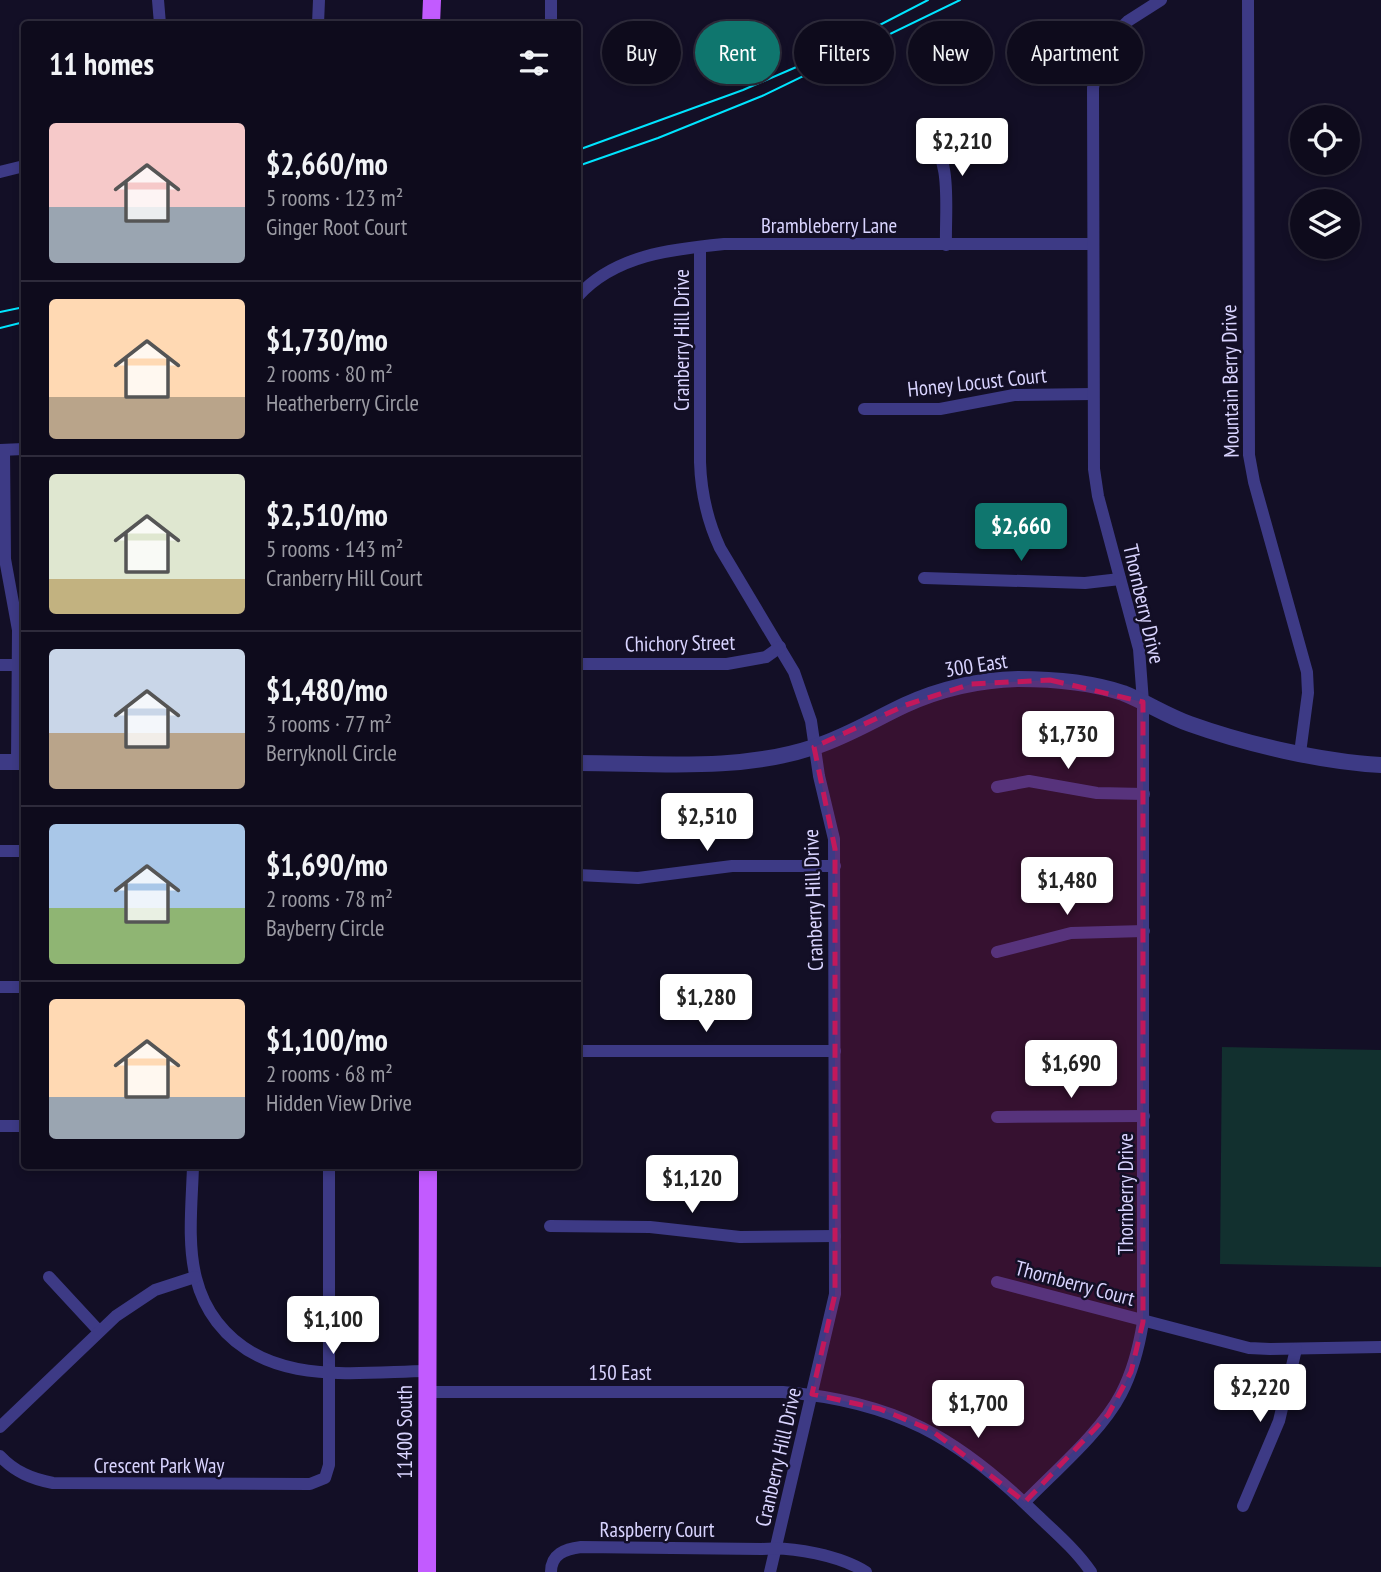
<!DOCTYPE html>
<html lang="en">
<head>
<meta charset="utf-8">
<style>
  body { margin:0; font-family:"PT Sans Narrow",sans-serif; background:#1c1929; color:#f1f3f6; height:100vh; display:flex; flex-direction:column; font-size:26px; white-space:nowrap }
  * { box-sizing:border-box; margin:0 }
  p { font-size:23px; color:#9b9ba3 }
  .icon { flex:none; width:38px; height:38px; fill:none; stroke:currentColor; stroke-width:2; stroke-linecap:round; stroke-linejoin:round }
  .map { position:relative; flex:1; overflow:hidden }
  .panel { position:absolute; left:21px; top:21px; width:560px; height:1148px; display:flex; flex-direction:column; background:#0e0b1c; border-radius:7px; box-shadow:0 4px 10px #0003,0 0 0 2px #2e2b3b }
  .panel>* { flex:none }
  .guide { position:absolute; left:602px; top:21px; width:665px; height:63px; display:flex; gap:14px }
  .tools { position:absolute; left:1290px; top:105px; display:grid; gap:14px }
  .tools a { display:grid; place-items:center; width:70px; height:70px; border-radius:50%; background:#0e0b1c; box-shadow:0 4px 10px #0003,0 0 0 2px #2e2b3b; font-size:35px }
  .price { position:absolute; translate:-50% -60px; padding:0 16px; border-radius:7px; background:#fff; color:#222; font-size:23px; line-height:46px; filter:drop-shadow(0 2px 4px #0008) }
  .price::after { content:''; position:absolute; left:50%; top:42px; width:21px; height:16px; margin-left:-10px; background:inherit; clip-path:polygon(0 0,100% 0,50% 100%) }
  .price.current { background:#0f766e; color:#fff }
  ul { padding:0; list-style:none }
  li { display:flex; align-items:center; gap:21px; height:175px; padding:0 28px }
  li+li { border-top:2px solid #2e2b3b }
  li span { display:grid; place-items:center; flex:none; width:196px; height:140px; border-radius:7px; color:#555 }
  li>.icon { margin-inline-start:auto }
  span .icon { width:84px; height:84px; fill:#fffc; stroke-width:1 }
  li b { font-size:30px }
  h2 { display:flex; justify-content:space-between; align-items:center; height:84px; padding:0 28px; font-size:30px }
  .tag { padding:0 24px; border-radius:32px; background:#0e0b1c; box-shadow:0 4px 10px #0003,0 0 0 2px #2e2b3b; font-size:24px; line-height:63px }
  .tag.current { background:#0f766e; color:#fff }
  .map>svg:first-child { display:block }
  .green { fill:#12302f }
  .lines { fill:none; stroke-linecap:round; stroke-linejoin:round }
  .minor { stroke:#3d3a85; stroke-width:12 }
  .tertiary { stroke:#3d3a85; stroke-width:16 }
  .primary { stroke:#c25bff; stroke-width:18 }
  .tram { stroke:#00e5ff; stroke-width:2 }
  .marked { fill:#c2185b; fill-opacity:0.2; stroke:#c2185b; stroke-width:5; stroke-dasharray:14 9; stroke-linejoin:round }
  .labels { text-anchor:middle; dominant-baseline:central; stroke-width:5; stroke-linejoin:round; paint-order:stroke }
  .street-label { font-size:21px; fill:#d9d4ff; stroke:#130f26 }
</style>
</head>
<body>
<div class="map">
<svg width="1381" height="1572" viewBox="0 0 1381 1572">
  <rect width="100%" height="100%" fill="#130f26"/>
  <polygon class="green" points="1222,1047 1381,1050 1381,1267 1220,1264"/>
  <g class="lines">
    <g class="minor">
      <polyline points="158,0 160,24"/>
      <polyline points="1248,0 1249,455 1254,482 1307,672 1308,693 1300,753"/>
      <polyline points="318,24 319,0"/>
      <polyline points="551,24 551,0"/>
      <path d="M 926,130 C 953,160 945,206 946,245"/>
      <polyline points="0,172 24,166"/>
      <path d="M 700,247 L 700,462 C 701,493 707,520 720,548 L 794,672 L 811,721 L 819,776 L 834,839 L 835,1294 L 770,1572"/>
      <path d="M 578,296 C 615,255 672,249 724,244 L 1093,244"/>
      <polyline points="864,409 940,409 1014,395 1093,394"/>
      <polyline points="0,450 24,449"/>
      <polyline points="4,450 5,559 18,630 17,762"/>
      <polyline points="924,578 1085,583 1120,579"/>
      <polyline points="578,664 727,664 766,657 780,647"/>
      <polyline points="0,665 18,665"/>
      <polyline points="997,787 1029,781 1097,793 1144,794"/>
      <polyline points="0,851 24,851"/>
      <polyline points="578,875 638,878 732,866 835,866"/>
      <polyline points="997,952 1071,933 1144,931"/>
      <polyline points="0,987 24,987"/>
      <polyline points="578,1051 835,1051"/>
      <polyline points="997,1117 1144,1116"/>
      <polyline points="0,1126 24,1126"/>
      <path d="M 193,1166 C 192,1202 187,1243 196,1278 C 200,1294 207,1309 217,1322 C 267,1387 354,1372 427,1371"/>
      <polyline points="550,1226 650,1227 740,1237 835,1236"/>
      <polyline points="49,1277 99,1331"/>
      <polyline points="997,1282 1249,1348 1270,1349 1381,1347"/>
      <path d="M 427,1392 L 783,1392 C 894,1401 958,1437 1036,1514 C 1055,1532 1076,1550 1091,1572"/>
      <polyline points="0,1427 116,1316 155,1290 195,1277"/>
      <path d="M 0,1456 C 15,1472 32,1479 53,1483 L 310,1484 L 325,1478 L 329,1465 L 329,1166"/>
      <path d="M 1025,1502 C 1055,1471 1102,1431 1121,1394 C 1133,1371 1139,1347 1143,1322 L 1143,702 L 1139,649 L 1098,496 L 1094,469 L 1093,88 L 1100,48 L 1128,21 L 1161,0"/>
      <polyline points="1243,1506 1279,1421 1296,1349"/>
      <path d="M 551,1572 C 551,1554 565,1549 581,1547 L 762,1549 C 792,1546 841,1556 866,1572"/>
    </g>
    <g class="tertiary">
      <polyline points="0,762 24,762"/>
      <path d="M 578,763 C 655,763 739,772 814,747 C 846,737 875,719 905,705 C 940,689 980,680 1018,679 C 1052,679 1090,682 1123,693 C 1146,702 1167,716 1190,724 C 1246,744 1322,762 1381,765"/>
    </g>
    <g class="primary">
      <polyline points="431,24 432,0"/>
      <polyline points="427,1572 428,1166"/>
    </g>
    <g class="tram">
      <polyline points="578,150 743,90 808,62 928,0"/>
      <polyline points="578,166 658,138 762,96 960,0"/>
      <polyline points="0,312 24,307"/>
      <polyline points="0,328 24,322"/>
    </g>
  </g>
  <path class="marked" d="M 1050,680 L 1143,702 L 1143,1322 L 1131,1372 L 1108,1415 L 1025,1502 L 931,1430 L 880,1409 L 812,1394 L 835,1294 L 835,849 L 814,747 L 906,705 L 971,684 Z"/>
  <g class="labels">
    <g class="street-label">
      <text x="829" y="225">Brambleberry Lane</text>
      <text transform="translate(681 340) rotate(-90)">Cranberry Hill Drive</text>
      <text transform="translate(1230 381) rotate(-91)">Mountain Berry Drive</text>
      <text transform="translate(977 382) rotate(-6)">Honey Locust Court</text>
      <text transform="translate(1144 604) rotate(77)">Thornberry Drive</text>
      <text transform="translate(680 643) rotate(-1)">Chichory Street</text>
      <text transform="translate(976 665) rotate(-9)">300 East</text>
      <text transform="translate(813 900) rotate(-92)">Cranberry Hill Drive</text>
      <text transform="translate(1125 1194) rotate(-90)">Thornberry Drive</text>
      <text transform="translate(1075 1283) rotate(15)">Thornberry Court</text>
      <text x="620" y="1372">150 East</text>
      <text transform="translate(404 1432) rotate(-90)">11400 South</text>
      <text transform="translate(778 1457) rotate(-77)">Cranberry Hill Drive</text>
      <text x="159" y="1465">Crescent Park Way</text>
      <text x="657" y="1529">Raspberry Court</text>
    </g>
  </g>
</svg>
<div class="tools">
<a><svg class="icon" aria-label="locate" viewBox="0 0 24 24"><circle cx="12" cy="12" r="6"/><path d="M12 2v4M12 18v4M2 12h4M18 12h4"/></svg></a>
<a><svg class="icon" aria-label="layers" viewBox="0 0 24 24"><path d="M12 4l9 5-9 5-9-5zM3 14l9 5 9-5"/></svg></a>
</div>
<b class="price" style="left:962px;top:178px">$2,210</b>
<b class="price current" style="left:1021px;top:563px">$2,660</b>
<b class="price" style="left:1068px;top:771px">$1,730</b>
<b class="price" style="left:707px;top:853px">$2,510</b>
<b class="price" style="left:1067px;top:917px">$1,480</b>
<b class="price" style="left:706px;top:1034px">$1,280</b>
<b class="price" style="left:1071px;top:1100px">$1,690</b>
<b class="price" style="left:692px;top:1215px">$1,120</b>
<b class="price" style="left:333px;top:1356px">$1,100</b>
<b class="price" style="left:1260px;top:1424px">$2,220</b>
<b class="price" style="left:978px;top:1440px">$1,700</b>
<div class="guide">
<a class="tag">Buy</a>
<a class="tag current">Rent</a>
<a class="tag">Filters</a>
<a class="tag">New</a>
<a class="tag">Apartment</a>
</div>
<section class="panel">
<h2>11 homes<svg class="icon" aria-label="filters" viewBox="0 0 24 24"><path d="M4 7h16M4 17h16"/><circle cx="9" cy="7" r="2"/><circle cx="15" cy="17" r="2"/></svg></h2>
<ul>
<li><span style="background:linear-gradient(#f6c9c9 60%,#9aa5b1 0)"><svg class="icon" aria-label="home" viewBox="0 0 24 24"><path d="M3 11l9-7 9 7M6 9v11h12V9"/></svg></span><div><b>$2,660/mo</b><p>5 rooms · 123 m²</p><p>Ginger Root Court</p></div></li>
<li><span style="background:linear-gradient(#ffd9b3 70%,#b9a48a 0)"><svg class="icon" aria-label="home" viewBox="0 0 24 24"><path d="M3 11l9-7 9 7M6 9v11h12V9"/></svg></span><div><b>$1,730/mo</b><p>2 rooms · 80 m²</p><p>Heatherberry Circle</p></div></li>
<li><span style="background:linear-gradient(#dfe7d0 75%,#c2b280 0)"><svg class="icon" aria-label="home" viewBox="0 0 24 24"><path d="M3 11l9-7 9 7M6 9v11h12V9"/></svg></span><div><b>$2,510/mo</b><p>5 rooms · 143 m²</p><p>Cranberry Hill Court</p></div></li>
<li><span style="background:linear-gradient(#c9d6e8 60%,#b9a48a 0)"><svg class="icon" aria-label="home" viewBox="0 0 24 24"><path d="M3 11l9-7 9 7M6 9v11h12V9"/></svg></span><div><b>$1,480/mo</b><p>3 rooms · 77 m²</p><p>Berryknoll Circle</p></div></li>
<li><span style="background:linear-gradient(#a9c7e8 60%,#8fb573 0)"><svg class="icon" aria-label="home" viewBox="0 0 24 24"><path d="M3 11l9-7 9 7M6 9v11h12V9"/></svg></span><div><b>$1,690/mo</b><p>2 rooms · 78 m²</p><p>Bayberry Circle</p></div></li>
<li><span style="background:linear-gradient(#ffd9b3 70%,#9aa5b1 0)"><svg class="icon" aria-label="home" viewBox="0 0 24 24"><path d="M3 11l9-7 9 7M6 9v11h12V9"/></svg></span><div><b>$1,100/mo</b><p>2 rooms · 68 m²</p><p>Hidden View Drive</p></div></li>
</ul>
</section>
</div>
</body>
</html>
